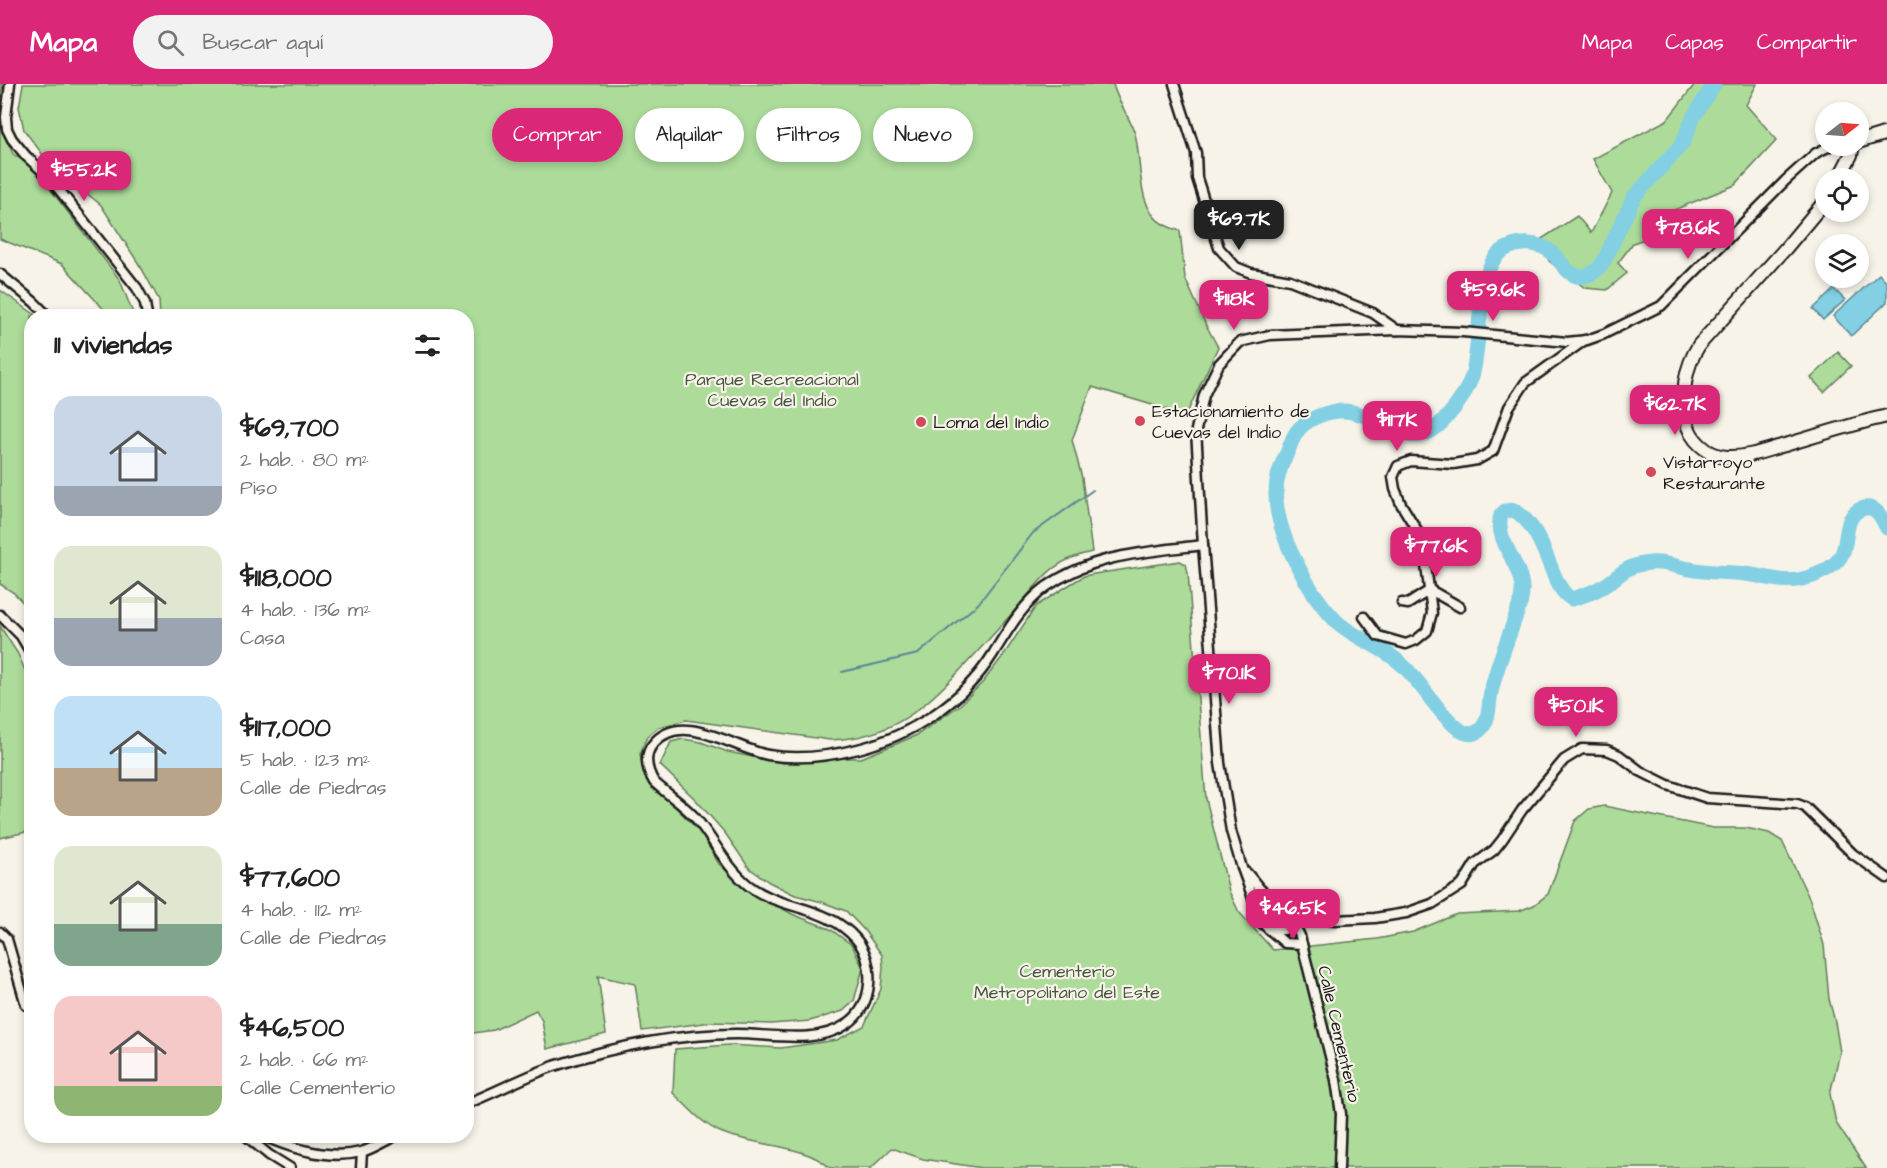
<!DOCTYPE html>
<html lang="es">
<head>
<meta charset="utf-8">
<style>
  body { margin:0; font-family:"Architects Daughter",sans-serif; background:#f2f2f2; color:#222; height:100vh; display:flex; flex-direction:column; font-size:22px; white-space:nowrap }
  * { box-sizing:border-box; margin:0 }
  p { font-size:20px; color:#767676 }
  .icon { flex:none; width:33px; height:33px; fill:none; stroke:currentColor; stroke-width:2; stroke-linecap:round; stroke-linejoin:round }
  .map { position:relative; flex:1; overflow:hidden }
  .side { position:absolute; left:24px; top:225px; width:450px; height:834px; display:flex; flex-direction:column; background:#fff; border-radius:24px; box-shadow:0 3px 9px #0003 }
  .side>* { flex:none }
  .top-card { position:absolute; left:492px; top:24px; width:570px; height:54px; display:flex; gap:12px }
  .needle { width:39px; rotate:73deg }
  .tools { position:absolute; left:1815px; top:18px; display:grid; gap:12px }
  .tools a { display:grid; place-items:center; width:54px; height:54px; border-radius:50%; background:#fff; box-shadow:0 3px 9px #0003; font-size:30px }
  .price { position:absolute; translate:-50% -51px; padding:0 14px; border-radius:12px; background:#db2777; color:#fff; font-size:20px; line-height:39px; filter:drop-shadow(0 2px 3px #0008) }
  .price::after { content:''; position:absolute; left:50%; top:36px; width:18px; height:14px; margin-left:-9px; background:inherit; clip-path:polygon(0 0,100% 0,50% 100%) }
  .price.current { background:#222; color:#fff }
  ul { padding:0; list-style:none }
  li { display:flex; align-items:center; gap:18px; height:150px; padding:0 30px }
  li span { display:grid; place-items:center; flex:none; width:168px; height:120px; border-radius:18px; color:#555 }
  li>.icon { margin-inline-start:auto }
  span .icon { width:72px; height:72px; fill:#fffc; stroke-width:1 }
  li b { font-size:26px }
  h2 { display:flex; justify-content:space-between; align-items:center; height:72px; padding:0 30px; font-size:26px }
  .pill { padding:0 21px; border-radius:27px; background:#fff; box-shadow:0 3px 9px #0003; font-size:21px; line-height:54px }
  .pill.current { background:#db2777; color:#fff }
  header { display:flex; align-items:center; gap:36px; box-sizing:border-box; height:84px; padding:0 30px; background:#db2777; color:#fff }
  header strong { font-size:28px }
  nav { display:flex; gap:33px; margin-inline-start:auto; font-size:21px }
  .search { width:420px; height:54px; background:#f2f2f2; display:flex; align-items:center; gap:15px; box-sizing:border-box; padding:0 21px; border-radius:33px; color:#767676; font-size:22px }
  .map>svg:first-child { display:block }
  .green { fill:#acdb9a; stroke:#647c5b; stroke-width:1.5 }
  .water { fill:#83cfe3; stroke:#5a8793; stroke-width:1.5 }
  .lines { fill:none; stroke-linecap:round; stroke-linejoin:round }
  .stream { stroke:#5a8793; stroke-width:2 }
  .river { stroke:#83cfe3; stroke-width:15 }
  .street-casing { stroke:#1c1c1c; stroke-width:13 }
  .secondary-casing { stroke:#1c1c1c; stroke-width:16 }
  .street { stroke:#f7f3e8; stroke-width:8 }
  .secondary { stroke:#f7f3e8; stroke-width:12 }
  .poi-dot { fill:#d1495b; stroke:#f7f3e8; stroke-width:2 }
  .labels { text-anchor:middle; dominant-baseline:central; stroke-width:4.5; stroke-linejoin:round; paint-order:stroke }
  .park-label { font-size:18px; fill:#475542; stroke:#f7f3e8 }
  .poi-label { font-size:18px; fill:#1c1c1c; stroke:#f7f3e8; text-anchor:start }
  .street-label { font-size:18px; fill:#1c1c1c; stroke:#f7f3e8 }
</style>
</head>
<body>
<header>
<strong>Mapa</strong>
<div class="search"><svg class="icon" aria-label="search" viewBox="0 0 24 24"><circle cx="10" cy="10" r="6"/><path d="M15 15l6 6"/></svg>Buscar aquí</div>
<nav><a>Mapa</a><a>Capas</a><a>Compartir</a></nav>
</header>
<div class="map">
<svg width="1887" height="1084" viewBox="0 0 1887 1084">
  <rect width="100%" height="100%" fill="#f7f3e8"/>
  <filter id="ink" filterUnits="userSpaceOnUse"><feTurbulence type="fractalNoise" baseFrequency=".0167" numOctaves="2"/><feDisplacementMap in="SourceGraphic" scale="12" xChannelSelector="R" yChannelSelector="G"/><feConvolveMatrix kernelMatrix="1 2 1 2 8 2 1 2 1" color-interpolation-filters="sRGB"/></filter>
  <g filter="url(#ink)">
    <g class="green">
      <polygon points="0,0 3,0 1,10 1,43 13,70 34,84 120,196 134,232 110,232 62,180 0,155"/>
      <path d="M 23,0 L 1113,0 C 1117,17 1130,33 1135,50 C 1142,76 1136,125 1163,140 C 1168,143 1174,145 1180,147 L 1185,194 L 1206,241 L 1218,263 L 1186,331 L 1092,303 L 1072,356 L 1082,394 L 1092,468 C 1052,476 1042,495 1017,524 C 1000,543 983,562 965,581 C 925,624 892,654 830,656 L 686,636 L 659,643 L 647,653 L 640,670 L 645,692 L 700,748 L 719,780 L 748,805 L 792,830 L 830,845 L 852,861 L 863,884 L 854,917 L 843,927 L 810,937 L 771,940 L 712,938 L 642,947 L 635,900 L 598,892 L 606,950 L 547,965 L 542,937 L 536,926 L 494,946 L 467,950 L 466,232 L 160,232 L 159,216 L 142,185 L 101,121 L 50,80 L 24,46 L 19,23 Z"/>
      <polygon points="1695,0 1757,0 1746,21 1777,56 1735,101 1664,130 1650,153 1633,159 1618,179 1627,189 1607,206 1585,204 1549,177 1540,156 1577,132 1591,149 1612,109 1593,75 1667,36"/>
      <polygon points="0,206 37,232 32,232 31,527 14,509 0,500"/>
      <polygon points="1838,268 1851,282 1824,308 1811,294"/>
      <path d="M 1180,477 L 1186,480 L 1188,489 L 1206,715 L 1229,807 L 1239,828 L 1273,866 L 1377,855 L 1413,848 L 1457,830 L 1519,827 L 1534,821 L 1548,810 L 1575,737 L 1589,725 L 1604,722 L 1713,744 L 1746,744 L 1769,749 L 1782,757 L 1810,816 L 1824,861 L 1829,915 L 1835,938 L 1840,968 L 1830,1010 L 1836,1039 L 1866,1084 L 982,1084 L 923,1075 L 892,1064 L 871,1084 L 830,1084 C 805,1060 753,1062 720,1048 C 702,1040 687,1022 673,1009 L 675,965 L 729,961 L 781,964 L 837,956 L 864,942 L 881,905 L 883,883 L 882,871 L 864,846 L 846,827 L 822,818 L 795,811 L 769,798 L 749,784 L 725,749 L 696,716 L 660,681 L 671,658 L 683,655 L 701,658 L 728,668 L 784,679 L 832,674 L 861,674 L 896,660 L 917,651 L 960,621 L 983,598 L 1003,572 L 1036,522 L 1069,501 L 1084,492 L 1094,490 Z"/>
      <polygon points="0,542 18,570 30,598 31,747 0,754"/>
    </g>
    <g class="water">
      <polygon points="1879,190 1887,199 1887,218 1851,252 1833,232"/>
      <polygon points="1834,205 1845,216 1823,236 1813,225"/>
    </g>
    <g class="lines">
      <polyline class="stream" points="842,588 918,570 978,520 1033,449 1093,406"/>
      <path class="river" d="M 1714,0 L 1693,34 L 1682,60 L 1634,113 L 1604,177 C 1598,188 1584,197 1572,190 C 1564,185 1560,176 1553,170 C 1540,157 1518,157 1502,167 C 1475,185 1482,261 1472,292 C 1467,308 1457,322 1446,334 C 1409,377 1381,326 1341,327 C 1328,327 1310,334 1301,343 C 1294,349 1291,359 1288,367 C 1281,380 1276,394 1276,409 C 1275,448 1308,508 1335,536 C 1353,554 1380,561 1399,578 C 1417,593 1429,615 1445,632 C 1453,640 1465,655 1477,648 C 1488,642 1489,625 1490,614 C 1494,588 1505,564 1513,540 C 1517,528 1523,517 1522,503 C 1520,478 1494,455 1501,431 L 1505,427 L 1514,426 C 1549,448 1549,504 1572,515 C 1582,512 1592,509 1602,503 C 1621,492 1624,481 1650,479 C 1663,477 1677,483 1690,485 C 1708,489 1727,488 1745,490 C 1773,493 1784,502 1813,492 C 1823,488 1837,481 1842,470 C 1849,455 1843,428 1865,424 C 1877,422 1882,435 1887,444"/>
      <defs>
        <g id="street">
          <polyline points="10,0 6,33 7,45 12,55 26,72 49,93 137,204 145,219 147,232"/>
          <polyline points="1174,0 1196,69 1197,94 1219,164 1236,183 1251,189 1290,196 1373,229 1397,246"/>
          <polyline points="0,190 34,218 48,232"/>
          <polyline points="1402,519 1408,520 1430,506 1460,523"/>
          <polyline points="0,531 21,552 32,571"/>
          <polyline points="1364,533 1378,552 1406,560 1416,556 1427,547 1432,529 1426,481 1427,467 1423,456 1401,420 1395,405 1393,393 1398,382 1411,377 1453,380 1477,376 1493,367 1509,323 1525,299 1585,256"/>
          <polyline points="1247,789 1260,805 1289,830 1300,852 1336,996 1341,1030 1339,1084"/>
          <polyline points="1285,826 1309,833 1335,836 1375,834 1406,829 1432,820 1462,801 1475,780 1494,766 1502,756 1522,726 1564,676 1582,665 1607,666 1619,671 1640,687 1668,701 1707,714 1797,720 1805,723 1853,770 1887,794"/>
          <polyline points="1269,846 1284,846 1288,839 1289,831"/>
          <polyline points="0,848 7,855 26,921"/>
          <polyline points="1302,860 1285,859 1262,839 1242,784 1231,747 1220,679 1203,461 1196,346 1204,311 1219,280 1240,258 1270,251 1397,246 1463,248 1567,258 1587,256 1604,250 1661,222 1786,96 1816,69 1830,62"/>
          <path d="M 466,1020 C 496,1008 524,993 554,982 C 613,963 674,950 736,950 C 770,950 817,961 847,940 C 874,922 876,878 856,855 C 826,820 781,827 748,801 C 727,784 715,758 698,737 C 686,722 668,711 654,698 C 647,686 643,672 653,660 C 682,625 734,665 768,671 C 797,676 830,672 858,665 C 912,651 963,618 993,570 C 1008,546 1022,521 1046,503 C 1093,470 1148,468 1203,461"/>
          <polyline points="246,1052 269,1071 290,1084"/>
          <path d="M 264,1052 C 293,1065 329,1076 361,1068 C 373,1065 384,1057 395,1052"/>
          <polyline points="361,1084 362,1068"/>
        </g>
        <g id="secondary">
          <polyline points="1858,58 1887,49"/>
          <polyline points="1839,94 1851,71 1853,62"/>
          <path d="M 1826,116 L 1785,165 L 1699,261 C 1685,283 1681,310 1686,336 C 1690,355 1707,372 1727,373 C 1747,374 1767,366 1785,361 C 1819,351 1853,340 1887,332"/>
        </g>
      </defs>
      <use href="#street" class="street-casing"/>
      <use href="#secondary" class="secondary-casing"/>
      <use href="#street" class="street"/>
      <use href="#secondary" class="secondary"/>
    </g>
  </g>
  <g class="poi-dot">
    <circle cx="1140" cy="337" r="6"/>
    <circle cx="921" cy="338" r="6"/>
    <circle cx="1651" cy="388" r="6"/>
  </g>
  <g class="labels">
    <g class="park-label">
      <text x="772" y="295">Parque Recreacional<tspan x="772" dy="21">Cuevas del Indio</tspan></text>
      <text x="1067" y="887">Cementerio<tspan x="1067" dy="21">Metropolitano del Este</tspan></text>
    </g>
    <g class="poi-label">
      <text x="1152" y="327">Estacionamiento de<tspan x="1152" dy="21">Cuevas del Indio</tspan></text>
      <text x="933" y="338">Loma del Indio</text>
      <text x="1663" y="378">Vistarroyo<tspan x="1663" dy="21">Restaurante</tspan></text>
    </g>
    <g class="street-label">
      <text transform="translate(1339 950) rotate(77)">Calle Cementerio</text>
    </g>
  </g>
</svg>
<div class="tools">
<a><svg class="needle" viewBox="-14 -14 28 28"><path d="M0-13l5 13h-10z" fill="#e53935"/><path d="M0 13l5-13h-10z" fill="#767676"/></svg></a>
<a><svg class="icon" aria-label="locate" viewBox="0 0 24 24"><circle cx="12" cy="12" r="6"/><path d="M12 2v4M12 18v4M2 12h4M18 12h4"/></svg></a>
<a><svg class="icon" aria-label="layers" viewBox="0 0 24 24"><path d="M12 4l9 5-9 5-9-5zM3 14l9 5 9-5"/></svg></a>
</div>
<b class="price" style="left:84px;top:118px">$55.2K</b>
<b class="price current" style="left:1239px;top:167px">$69.7K</b>
<b class="price" style="left:1688px;top:176px">$78.6K</b>
<b class="price" style="left:1493px;top:238px">$59.6K</b>
<b class="price" style="left:1234px;top:247px">$118K</b>
<b class="price" style="left:1675px;top:352px">$62.7K</b>
<b class="price" style="left:1397px;top:368px">$117K</b>
<b class="price" style="left:1436px;top:494px">$77.6K</b>
<b class="price" style="left:1229px;top:621px">$70.1K</b>
<b class="price" style="left:1576px;top:654px">$50.1K</b>
<b class="price" style="left:1293px;top:856px">$46.5K</b>
<div class="top-card">
<a class="pill current">Comprar</a>
<a class="pill">Alquilar</a>
<a class="pill">Filtros</a>
<a class="pill">Nuevo</a>
</div>
<section class="side">
<h2>11 viviendas<svg class="icon" aria-label="filters" viewBox="0 0 24 24"><path d="M4 7h16M4 17h16"/><circle cx="9" cy="7" r="2"/><circle cx="15" cy="17" r="2"/></svg></h2>
<ul>
<li><span style="background:linear-gradient(#c9d6e8 75%,#9aa5b1 0)"><svg class="icon" aria-label="home" viewBox="0 0 24 24"><path d="M3 11l9-7 9 7M6 9v11h12V9"/></svg></span><div><b>$69,700</b><p>2 hab. · 80 m²</p><p>Piso</p></div></li>
<li><span style="background:linear-gradient(#dfe7d0 60%,#9aa5b1 0)"><svg class="icon" aria-label="home" viewBox="0 0 24 24"><path d="M3 11l9-7 9 7M6 9v11h12V9"/></svg></span><div><b>$118,000</b><p>4 hab. · 136 m²</p><p>Casa</p></div></li>
<li><span style="background:linear-gradient(#bfe0f5 60%,#b9a48a 0)"><svg class="icon" aria-label="home" viewBox="0 0 24 24"><path d="M3 11l9-7 9 7M6 9v11h12V9"/></svg></span><div><b>$117,000</b><p>5 hab. · 123 m²</p><p>Calle de Piedras</p></div></li>
<li><span style="background:linear-gradient(#dfe7d0 65%,#7fa58c 0)"><svg class="icon" aria-label="home" viewBox="0 0 24 24"><path d="M3 11l9-7 9 7M6 9v11h12V9"/></svg></span><div><b>$77,600</b><p>4 hab. · 112 m²</p><p>Calle de Piedras</p></div></li>
<li><span style="background:linear-gradient(#f6c9c9 75%,#8fb573 0)"><svg class="icon" aria-label="home" viewBox="0 0 24 24"><path d="M3 11l9-7 9 7M6 9v11h12V9"/></svg></span><div><b>$46,500</b><p>2 hab. · 66 m²</p><p>Calle Cementerio</p></div></li>
</ul>
</section>
</div>
</body>
</html>
